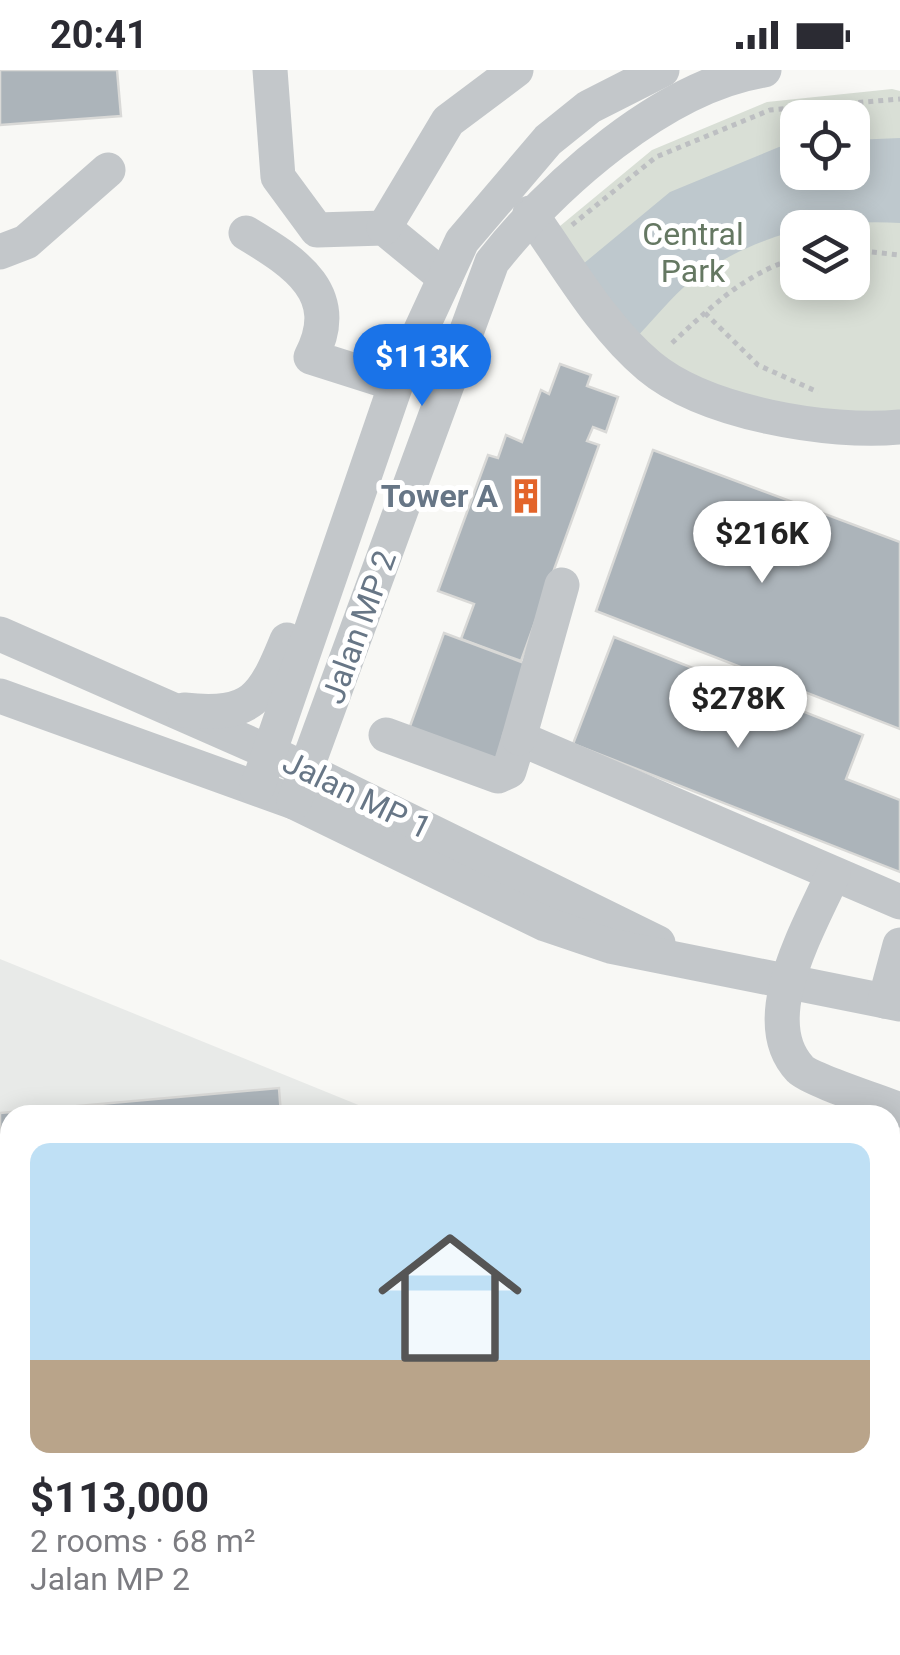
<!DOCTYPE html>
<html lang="en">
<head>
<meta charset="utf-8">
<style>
  body { margin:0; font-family:Roboto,sans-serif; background:#f2f2f3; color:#2b2b33; height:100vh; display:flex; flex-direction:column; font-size:38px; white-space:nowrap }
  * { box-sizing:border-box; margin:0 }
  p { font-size:32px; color:#7c7c81 }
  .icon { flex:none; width:55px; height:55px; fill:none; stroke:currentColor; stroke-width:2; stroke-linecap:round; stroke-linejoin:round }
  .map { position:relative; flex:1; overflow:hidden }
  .details { position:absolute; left:0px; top:1035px; width:900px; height:550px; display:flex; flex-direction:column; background:#fff; border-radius:30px 30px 0 0; box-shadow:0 5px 25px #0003 }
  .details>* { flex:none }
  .tools { position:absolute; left:780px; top:30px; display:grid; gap:20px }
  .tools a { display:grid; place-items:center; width:90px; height:90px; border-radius:20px; background:#fff; box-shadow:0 5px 25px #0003; font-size:50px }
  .price { position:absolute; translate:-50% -85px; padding:0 22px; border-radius:35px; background:#fff; color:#222; font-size:32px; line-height:65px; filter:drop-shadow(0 2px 5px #0008) }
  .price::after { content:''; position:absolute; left:50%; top:60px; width:30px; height:22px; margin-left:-15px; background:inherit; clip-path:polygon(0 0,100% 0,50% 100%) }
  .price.active { background:#1a73e8; color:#fff }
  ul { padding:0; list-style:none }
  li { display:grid; align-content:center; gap:20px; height:530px; padding:0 30px }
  li span { display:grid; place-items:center; height:310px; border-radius:20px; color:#555 }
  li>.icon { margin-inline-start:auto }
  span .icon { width:180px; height:180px; fill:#fffc; stroke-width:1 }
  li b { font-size:42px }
  .status { display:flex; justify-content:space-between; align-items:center; height:70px; padding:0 50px; background:#fff; direction:ltr }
  .status svg { height:28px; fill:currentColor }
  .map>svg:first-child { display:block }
  .built { fill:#e8eae8 }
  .green { fill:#d9dfd6; fill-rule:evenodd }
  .water { fill:#bec8cd }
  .building { fill:#acb4ba; stroke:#d9d9d7; stroke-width:2.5 }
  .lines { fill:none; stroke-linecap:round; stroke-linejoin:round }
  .path { stroke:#bdbfc2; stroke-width:5; stroke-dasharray:5 5; stroke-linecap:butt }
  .minor { stroke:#c3c7ca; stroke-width:35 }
  .labels { text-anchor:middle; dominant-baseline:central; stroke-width:10; stroke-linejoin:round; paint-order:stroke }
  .park-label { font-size:32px; fill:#657862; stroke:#fff }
  .poi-label { font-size:32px; font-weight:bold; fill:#677686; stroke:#fff; text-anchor:end }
  .street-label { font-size:32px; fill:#677686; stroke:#fff }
</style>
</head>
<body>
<div class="status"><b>20:41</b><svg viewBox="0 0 49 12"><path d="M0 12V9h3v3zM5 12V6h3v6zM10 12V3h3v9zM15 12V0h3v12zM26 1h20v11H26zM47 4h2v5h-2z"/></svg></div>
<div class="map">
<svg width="900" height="1585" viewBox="0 0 900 1585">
  <rect width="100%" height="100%" fill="#f8f8f5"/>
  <polygon class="built" points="0,889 383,1045 10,1045 10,1575 890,1575 890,1251 900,1256 900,1585 0,1585"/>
  <path class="green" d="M 892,19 L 900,21 L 900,340 C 821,355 698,322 636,273 C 610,253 574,189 554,161 L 652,80 L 767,32 ZM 798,48 L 852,48 L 852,102 L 798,102 ZM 798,158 L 852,158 L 852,212 L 798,212 Z"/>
  <path class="water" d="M 900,68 L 900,153 C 822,149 757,163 692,210 C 671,227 652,252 633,271 L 577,199 L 670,122 L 779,77 L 797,75 L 798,102 L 852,102 L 853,70 Z"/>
  <g class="building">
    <polygon points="0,0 117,0 121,46 0,55"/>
    <polygon points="560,294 591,305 587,316 618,327 606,362 593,357 587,371 599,375 521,591 461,569 474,534 438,521 488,385 498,388 506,365 522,372 541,320 549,324"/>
    <polygon points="653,380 900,472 900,659 596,541"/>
    <polygon points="444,563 532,596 497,692 409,659"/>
    <polygon points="614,567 863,665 846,709 900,730 900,802 573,674"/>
    <polygon points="279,1018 281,1045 10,1045 10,1177 1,1178 0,1043"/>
    <polygon points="41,1575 103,1575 104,1583 213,1575 346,1575 347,1585 41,1585"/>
  </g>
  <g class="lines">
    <g class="path">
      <polyline points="572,155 656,87 770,40 900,29"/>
      <polyline points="852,180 900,185"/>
      <polyline points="705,243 758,295 818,322"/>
      <path d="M 672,273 C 710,238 747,201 798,188"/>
    </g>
    <g class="minor">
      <polyline points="270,0 278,107 317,160 384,158 445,208"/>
      <path d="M 530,143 C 566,193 601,256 649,296 C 705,343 829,364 900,357"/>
      <polyline points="384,158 448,51 516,0"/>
      <path d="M 246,163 C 296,193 344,224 311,287 L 396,314"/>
      <polyline points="0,182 26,172 108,100"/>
      <polyline points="0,564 271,683 658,873"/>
      <polyline points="0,626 294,732 545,854 610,876 900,934"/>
      <path d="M 184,640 C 252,647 263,629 287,570"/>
      <polyline points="386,665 498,706 509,701 519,668 900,832"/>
      <polyline points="519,668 562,515"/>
      <polyline points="257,718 396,314 462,171 548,70 589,37 662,0"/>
      <path d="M 294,732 L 492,192 C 553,115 663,16 764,0"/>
      <path d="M 833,804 C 811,855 753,949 800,999 C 811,1010 881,1032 900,1040"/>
      <polyline points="885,931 900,875"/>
      <polyline points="0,1268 10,1278"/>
      <polyline points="890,1304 900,1308"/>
      <polyline points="0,1340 10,1328"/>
      <polyline points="890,1453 900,1431"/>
      <polyline points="0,1534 10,1534"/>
      <polyline points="890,1550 900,1543"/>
      <polyline points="23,1575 24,1585"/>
      <polyline points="359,1575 360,1585"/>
      <polyline points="551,1575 552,1585"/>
      <polyline points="628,1575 631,1585"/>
      <polyline points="842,1585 856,1575"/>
    </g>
  </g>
  <defs>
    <symbol id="building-bare" viewBox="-9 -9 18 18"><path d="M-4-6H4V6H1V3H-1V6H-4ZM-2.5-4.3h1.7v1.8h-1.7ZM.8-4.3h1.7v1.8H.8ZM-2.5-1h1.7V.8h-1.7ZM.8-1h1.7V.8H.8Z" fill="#e3642a" stroke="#fff" stroke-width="2.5" paint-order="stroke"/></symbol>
  </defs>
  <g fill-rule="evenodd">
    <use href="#building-bare" x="501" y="401" width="50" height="50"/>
  </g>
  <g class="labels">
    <g class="park-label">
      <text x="693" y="164">Central<tspan x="693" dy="37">Park</tspan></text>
    </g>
    <g class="poi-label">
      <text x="498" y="426">Tower A</text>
    </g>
    <g class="street-label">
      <text transform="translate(359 557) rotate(-70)">Jalan MP 2</text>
      <text transform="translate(357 725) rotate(26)">Jalan MP 1</text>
    </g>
  </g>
</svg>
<div class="tools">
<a><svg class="icon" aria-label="locate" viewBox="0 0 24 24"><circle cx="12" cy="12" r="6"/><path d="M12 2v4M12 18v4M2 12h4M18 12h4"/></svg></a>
<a><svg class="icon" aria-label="layers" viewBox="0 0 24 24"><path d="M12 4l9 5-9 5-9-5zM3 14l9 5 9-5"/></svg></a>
</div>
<b class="price active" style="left:422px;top:339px">$113K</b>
<b class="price" style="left:762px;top:516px">$216K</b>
<b class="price" style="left:738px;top:681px">$278K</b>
<section class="details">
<ul>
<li><span style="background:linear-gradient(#bfe0f5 70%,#b9a48a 0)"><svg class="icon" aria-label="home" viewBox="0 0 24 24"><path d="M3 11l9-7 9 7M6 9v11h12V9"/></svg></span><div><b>$113,000</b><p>2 rooms · 68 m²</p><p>Jalan MP 2</p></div></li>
</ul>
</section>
</div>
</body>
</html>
